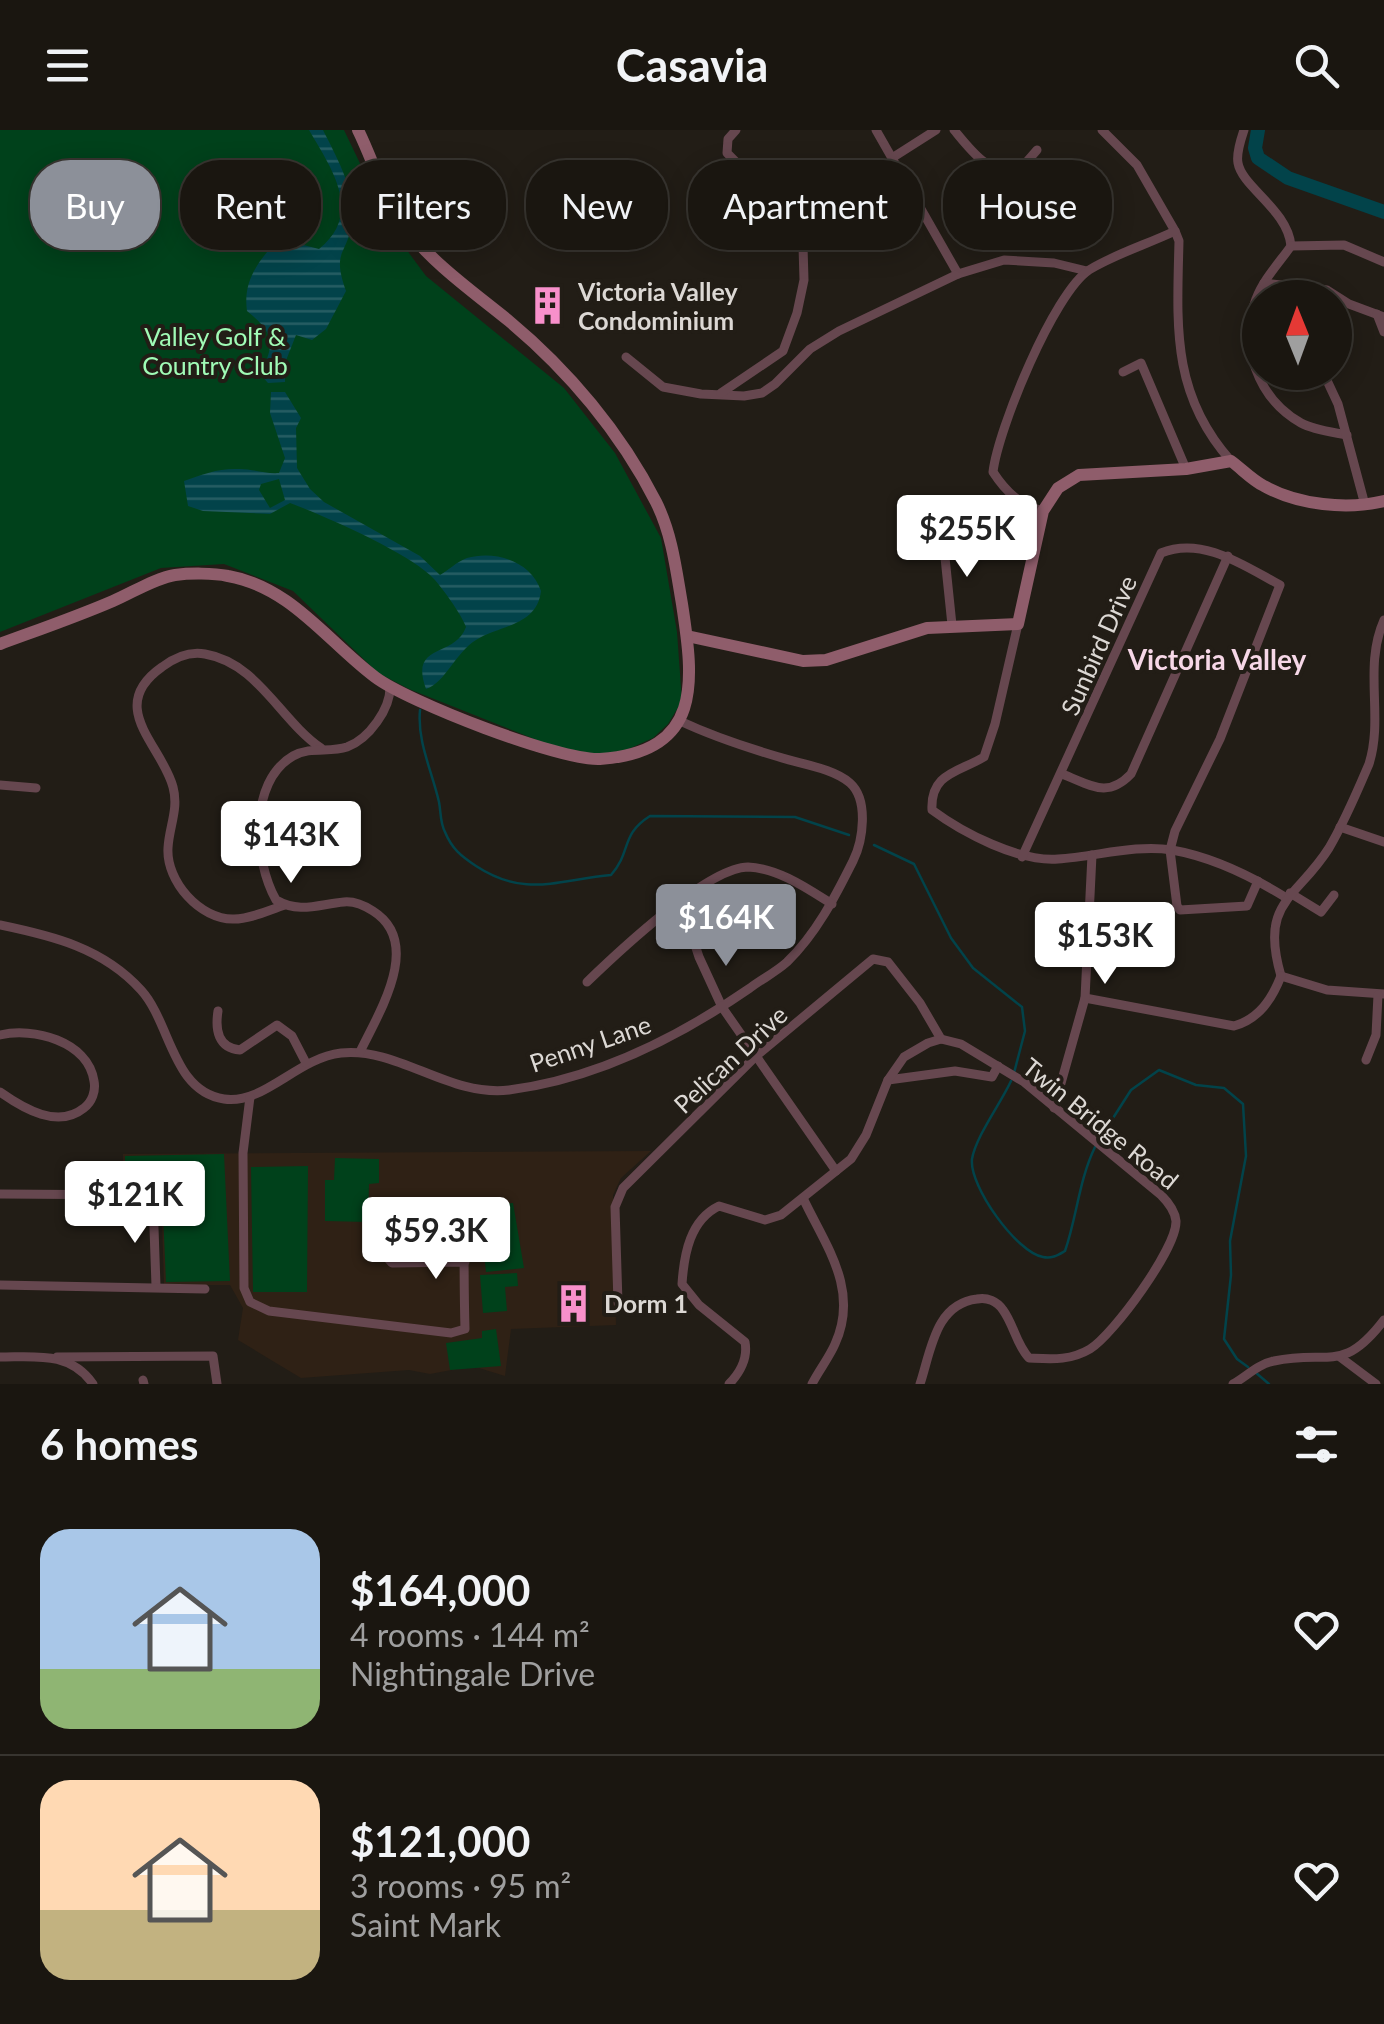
<!DOCTYPE html>
<html lang="en">
<head>
<meta charset="utf-8">
<style>
  body { margin:0; font-family:Lato,sans-serif; background:#27231e; color:#f1f3f6; height:100vh; display:flex; flex-direction:column; font-size:38px; white-space:nowrap }
  * { box-sizing:border-box; margin:0 }
  p { font-size:32px; color:#9f9f9f }
  .icon { flex:none; width:55px; height:55px; fill:none; stroke:currentColor; stroke-width:2; stroke-linecap:round; stroke-linejoin:round }
  .map { position:relative; height:1254px; overflow:hidden }
  .details { display:flex; flex-direction:column; background:#1a1610; flex:1 }
  .details>* { flex:none }
  .hud { position:absolute; left:30px; top:30px; width:1325px; height:90px; display:flex; gap:20px }
  .needle { width:65px; rotate:359deg }
  .tools { position:absolute; left:1242px; top:150px; display:grid; gap:20px }
  .tools a { display:grid; place-items:center; width:110px; height:110px; border-radius:50%; background:#1a1610; box-shadow:0 5px 25px #0003,0 0 0 2px #383530; font-size:50px }
  .price { position:absolute; translate:-50% -85px; padding:0 22px; border-radius:10px; background:#fff; color:#222; font-size:32px; line-height:65px; filter:drop-shadow(0 2px 5px #0008) }
  .price::after { content:''; position:absolute; left:50%; top:60px; width:30px; height:22px; margin-left:-15px; background:inherit; clip-path:polygon(0 0,100% 0,50% 100%) }
  .price.on { background:#8c9099; color:#fff }
  ul { padding:0; list-style:none }
  li { display:flex; align-items:center; gap:30px; height:250px; padding:0 40px }
  li+li { border-top:2px solid #383530 }
  li span { display:grid; place-items:center; flex:none; width:280px; height:200px; border-radius:30px; color:#555 }
  li>.icon { margin-inline-start:auto }
  span .icon { width:120px; height:120px; fill:#fffc; stroke-width:1 }
  li b { font-size:42px }
  h2 { display:flex; justify-content:space-between; align-items:center; height:120px; padding:0 40px; font-size:42px }
  .tag { padding:0 35px; border-radius:40px; background:#1a1610; box-shadow:0 5px 25px #0003,0 0 0 2px #383530; font-size:35px; line-height:90px }
  .tag.on { background:#8c9099; color:#fff }
  header { display:flex; justify-content:space-between; align-items:center; height:130px; padding:0 40px; background:#1a1610; font-size:45px; font-weight:700 }
  .map>svg:first-child { display:block }
  .education { fill:#2f2115 }
  .park { fill:#00411b }
  .water { fill:url(#water-rules); fill-rule:evenodd }
  .lines { fill:none; stroke-linecap:round; stroke-linejoin:round }
  .stream { stroke:#02434a; stroke-width:2.5 }
  .river { stroke:#02434a; stroke-width:14 }
  .street { stroke:#66474f; stroke-width:9 }
  .secondary { stroke:#8f5d6b; stroke-width:12 }
  .labels { text-anchor:middle; dominant-baseline:central; stroke-width:8; stroke-linejoin:round; paint-order:stroke }
  .poi-label { font-size:25px; font-weight:bold; fill:#dcd8d4; stroke:#221d16; text-anchor:start }
  .park-label { font-size:25px; fill:#a0fbb6; stroke:#221d16 }
  .street-label { font-size:25px; fill:#dcd8d4; stroke:#221d16 }
  .neighbourhood-label { font-size:28px; font-weight:bold; fill:#f6d7e7; stroke:#221d16 }
</style>
</head>
<body>
<header><svg class="icon" aria-label="menu" viewBox="0 0 24 24"><path d="M4 6h16M4 12h16M4 18h16"/></svg>Casavia<svg class="icon" aria-label="search" viewBox="0 0 24 24"><circle cx="10" cy="10" r="6"/><path d="M15 15l6 6"/></svg></header>
<div class="map">
<svg width="1384" height="1254" viewBox="0 0 1384 1254">
  <defs>
    <pattern id="water-rules" width="6" height="5" patternUnits="userSpaceOnUse" patternTransform="scale(2.5)"><rect width="6" height="5" fill="#02434a"/><path d="M0 2.5h6" fill="none" stroke="#265d63"/></pattern>
  </defs>
  <rect width="100%" height="100%" fill="#221d16"/>
  <polygon class="education" points="651,1021 621,1048 613,1065 616,1195 511,1199 505,1246 479,1238 462,1238 430,1244 409,1240 301,1248 238,1210 243,1178 230,1155 164,1155 161,1062 123,1062 123,1024"/>
  <g class="park">
    <polygon points="0,0 344,0 392,100 426,146 564,258 615,323 661,408 677,502 682,571 668,594 653,608 615,625 567,622 409,559 378,543 293,461 224,434 161,438 0,502"/>
    <polygon points="224,1024 230,1151 166,1152 162,1060 125,1059 125,1026"/>
    <polygon points="335,1028 379,1029 379,1053 369,1054 368,1092 325,1091 325,1050 334,1050"/>
    <polygon points="308,1036 307,1162 253,1162 251,1037"/>
    <polygon points="513,1073 524,1138 486,1142 479,1076"/>
    <polygon points="517,1143 518,1156 505,1157 507,1181 483,1183 480,1145"/>
    <polygon points="496,1199 501,1236 450,1240 446,1213 482,1208 482,1201"/>
  </g>
  <g class="water">
    <path d="M 309,0 L 323,0 C 337,28 355,59 352,91 C 348,126 331,119 346,161 L 326,199 L 312,210 L 296,205 L 285,233 L 285,252 L 268,253 L 260,244 C 276,213 274,203 247,181 C 243,153 256,134 274,114 L 292,112 L 319,119 C 364,83 331,38 309,0 Z"/>
    <path d="M 271,262 L 285,262 L 301,288 L 296,298 L 297,338 L 310,359 L 324,372 L 420,426 L 440,445 C 449,440 456,432 467,428 C 495,420 531,431 541,461 C 537,496 500,495 476,510 C 455,523 446,552 426,559 C 409,512 454,529 466,497 C 462,485 440,454 430,445 C 402,420 327,387 290,373 L 270,384 L 203,381 L 188,376 L 184,351 C 203,344 219,338 239,339 C 253,339 265,344 279,343 L 285,328 L 270,283 ZM 279,349 L 285,370 L 270,378 L 259,360 L 261,354 Z"/>
  </g>
  <g class="lines">
    <g class="stream">
      <path d="M 420,580 C 417,612 432,641 439,672 C 441,682 440,693 445,702 C 452,719 461,726 476,736 C 525,768 557,750 611,745 C 632,721 620,705 650,686 L 795,687 L 849,705"/>
      <polyline points="874,715 914,734 951,808 973,838 1022,877 1025,901 1014,943"/>
      <path d="M 1011,951 C 1001,973 976,1006 972,1029 C 969,1056 1017,1123 1043,1127 C 1052,1129 1058,1125 1065,1121 C 1077,1086 1079,1050 1095,1017"/>
      <polyline points="1099,1010 1131,960 1159,940 1196,955 1224,958 1243,974 1246,1026 1230,1111 1231,1145 1224,1209 1237,1229 1248,1237"/>
      <polyline points="1255,1242 1269,1254"/>
    </g>
    <polyline class="river" points="1258,0 1255,18 1258,28 1288,48 1384,82"/>
    <g class="street">
      <polyline points="876,0 958,144"/>
      <path d="M 954,0 C 973,23 985,40 1016,44 L 1037,20"/>
      <path d="M 1102,0 L 1137,35 L 1175,101 L 1179,111 C 1177,195 1171,264 1231,331"/>
      <path d="M 1244,0 C 1241,9 1236,23 1238,33 C 1242,57 1288,80 1291,116"/>
      <polyline points="892,28 936,0"/>
      <path d="M 1291,116 C 1279,133 1263,150 1256,169 C 1238,214 1258,269 1301,293 C 1314,300 1332,302 1347,305"/>
      <polyline points="1291,116 1344,115 1384,132"/>
      <polyline points="1264,153 1327,160 1349,174 1384,187"/>
      <polyline points="1377,184 1384,202"/>
      <polyline points="626,227 663,257 701,264 744,266 762,263 775,254 810,219 839,201 958,144 1004,130 1054,133 1087,141"/>
      <polyline points="1123,242 1141,233 1186,339"/>
      <polyline points="1323,242 1338,274 1365,375"/>
      <polyline points="721,263 783,221 797,183 804,150 803,116 788,84 727,23 728,9 736,0"/>
      <path d="M 1043,381 C 1020,375 1006,362 993,342 C 998,299 1054,163 1089,140 C 1115,124 1148,114 1175,101"/>
      <path d="M 1018,494 L 995,594 L 984,627 C 959,642 930,643 932,680 C 963,703 1019,732 1058,729 C 1095,727 1135,714 1172,720 C 1212,727 1251,746 1285,767"/>
      <polyline points="952,495 944,418 988,410"/>
      <path d="M 1062,644 C 1091,655 1107,669 1131,644 L 1228,426"/>
      <polyline points="0,655 36,658"/>
      <polyline points="1340,697 1384,712"/>
      <path d="M 1022,727 L 1161,423 C 1202,406 1243,435 1280,455 L 1220,609 L 1175,701 L 1170,720 L 1177,776 L 1180,780 L 1247,776 L 1258,751"/>
      <polyline points="1290,763 1321,782 1334,765"/>
      <polyline points="681,772 699,827 722,877 836,1041"/>
      <path d="M 285,775 C 269,780 251,789 234,789 C 200,790 166,751 168,718 C 169,697 179,679 173,657 C 162,615 105,577 162,537 C 174,528 189,521 205,524 C 258,533 280,590 321,618"/>
      <path d="M 0,795 C 53,806 103,818 141,860 C 171,893 172,961 224,969 C 264,975 297,928 341,923 C 399,917 448,967 509,960 C 595,949 679,907 750,858 C 762,849 776,842 787,832 C 816,804 835,767 853,731 C 863,711 869,670 850,653 C 833,638 800,634 779,627 C 745,617 712,606 680,591"/>
      <path d="M 1281,846 C 1259,771 1297,769 1329,718 C 1345,691 1357,662 1369,634 C 1384,587 1363,537 1384,490"/>
      <polyline points="1281,846 1327,860 1384,864"/>
      <path d="M 587,852 C 617,823 708,737 748,737 C 778,738 808,759 832,774"/>
      <path d="M 1085,868 L 1234,896 C 1259,889 1272,869 1281,846"/>
      <path d="M 218,881 C 215,900 218,918 240,920 L 277,895 L 292,906 L 306,933"/>
      <path d="M 0,905 C 33,897 88,911 94,951 C 96,961 92,972 84,978 C 58,999 24,979 0,962"/>
      <path d="M 360,922 C 378,884 424,813 373,781 C 365,776 354,771 344,772 C 319,774 300,784 276,770 C 254,731 248,652 293,626 C 311,616 329,623 347,617 C 369,609 391,578 390,556"/>
      <polyline points="1366,930 1376,905 1378,865"/>
      <polyline points="888,950 955,941 992,947 998,936"/>
      <path d="M 250,967 L 243,1023 L 244,1158 L 250,1172 L 269,1181 L 451,1203 L 465,1199 C 464,1165 464,1132 464,1098 L 464,1096 L 393,1095 L 386,1098 L 383,1123 L 392,1133 L 465,1132"/>
      <polyline points="1054,978 1085,868 1092,725"/>
      <polyline points="0,1064 150,1065 153,1069 156,1156"/>
      <path d="M 803,1068 C 825,1115 860,1159 835,1214 C 829,1228 819,1240 812,1254"/>
      <polyline points="0,1155 205,1159"/>
      <polyline points="618,1173 615,1077 623,1058 755,927 873,829 888,832 920,873 941,909"/>
      <path d="M 0,1227 C 35,1227 70,1221 93,1254"/>
      <polyline points="57,1227 213,1226 217,1254"/>
      <polyline points="1340,1227 1376,1254"/>
      <polyline points="143,1250 144,1254"/>
      <path d="M 729,1254 C 740,1243 748,1228 745,1212 L 699,1175 L 682,1154 C 684,1124 690,1090 719,1076 L 765,1090 L 781,1085 L 851,1029 L 866,1005 L 888,950 L 904,927 L 928,913 L 941,909 L 961,914 L 1024,952 L 1161,1065 C 1168,1072 1175,1080 1176,1091 C 1177,1118 1113,1205 1090,1219 C 1070,1231 1051,1229 1029,1228 C 1016,1214 1014,1195 1003,1180 C 997,1171 987,1167 977,1169 C 935,1174 931,1221 920,1254"/>
      <path d="M 1233,1254 C 1247,1246 1258,1234 1274,1231 C 1329,1219 1342,1245 1384,1190"/>
    </g>
    <g class="secondary">
      <path d="M 687,506 L 803,531 L 826,530 L 927,498 L 1018,494 L 1043,381 L 1058,358 L 1079,345 L 1186,339 L 1231,331 C 1242,339 1252,350 1264,356 C 1298,375 1347,380 1384,371"/>
      <path d="M 0,514 C 38,500 76,487 113,471 C 132,463 155,448 175,445 C 190,443 213,443 228,446 C 291,457 327,511 375,547 C 408,572 560,631 600,629 C 703,622 694,552 682,474 C 676,439 672,404 656,372 C 621,303 568,240 509,191 C 472,161 433,134 403,95 C 384,69 373,30 358,0"/>
    </g>
  </g>
  <defs>
    <symbol id="building-bare" viewBox="-9 -9 18 18"><path d="M-4-6H4V6H1V3H-1V6H-4ZM-2.5-4.3h1.7v1.8h-1.7ZM.8-4.3h1.7v1.8H.8ZM-2.5-1h1.7V.8h-1.7ZM.8-1h1.7V.8H.8Z" fill="#f890cb" stroke="#221d16" stroke-width="2.5" paint-order="stroke"/></symbol>
  </defs>
  <g fill-rule="evenodd">
    <use href="#building-bare" x="520" y="148" width="55" height="55"/>
    <use href="#building-bare" x="546" y="1146" width="55" height="55"/>
  </g>
  <g class="labels">
    <g class="poi-label">
      <text x="578" y="161">Victoria Valley<tspan x="578" dy="29">Condominium</tspan></text>
      <text x="604" y="1173">Dorm 1</text>
    </g>
    <g class="park-label">
      <text x="215" y="206">Valley Golf &amp;<tspan x="215" dy="29">Country Club</tspan></text>
    </g>
    <g class="street-label">
      <text transform="translate(1098 515) rotate(-66)">Sunbird Drive</text>
      <text transform="translate(590 913) rotate(-19)">Penny Lane</text>
      <text transform="translate(730 929) rotate(-43)">Pelican Drive</text>
      <text transform="translate(1101 993) rotate(39)">Twin Bridge Road</text>
    </g>
    <g class="neighbourhood-label">
      <text x="1217" y="529">Victoria Valley</text>
    </g>
  </g>
</svg>
<div class="tools">
<a><svg class="needle" viewBox="-14 -14 28 28"><path d="M0-13l5 13h-10z" fill="#e53935"/><path d="M0 13l5-13h-10z" fill="#9f9f9f"/></svg></a>
</div>
<b class="price" style="left:967px;top:450px">$255K</b>
<b class="price" style="left:291px;top:756px">$143K</b>
<b class="price on" style="left:726px;top:839px">$164K</b>
<b class="price" style="left:1105px;top:857px">$153K</b>
<b class="price" style="left:135px;top:1116px">$121K</b>
<b class="price" style="left:436px;top:1152px">$59.3K</b>
<div class="hud">
<a class="tag on">Buy</a>
<a class="tag">Rent</a>
<a class="tag">Filters</a>
<a class="tag">New</a>
<a class="tag">Apartment</a>
<a class="tag">House</a>
</div>
</div>
<section class="details">
<h2>6 homes<svg class="icon" aria-label="filters" viewBox="0 0 24 24"><path d="M4 7h16M4 17h16"/><circle cx="9" cy="7" r="2"/><circle cx="15" cy="17" r="2"/></svg></h2>
<ul>
<li><span style="background:linear-gradient(#a9c7e8 70%,#8fb573 0)"><svg class="icon" aria-label="home" viewBox="0 0 24 24"><path d="M3 11l9-7 9 7M6 9v11h12V9"/></svg></span><div><b>$164,000</b><p>4 rooms · 144 m²</p><p>Nightingale Drive</p></div><svg class="icon" aria-label="heart" viewBox="0 0 24 24"><path d="M12 20l-8-8c-3-5 5-10 8-4 3-6 11-1 8 4z"/></svg></li>
<li><span style="background:linear-gradient(#ffd9b3 65%,#c2b280 0)"><svg class="icon" aria-label="home" viewBox="0 0 24 24"><path d="M3 11l9-7 9 7M6 9v11h12V9"/></svg></span><div><b>$121,000</b><p>3 rooms · 95 m²</p><p>Saint Mark</p></div><svg class="icon" aria-label="heart" viewBox="0 0 24 24"><path d="M12 20l-8-8c-3-5 5-10 8-4 3-6 11-1 8 4z"/></svg></li>
</ul>
</section>
</body>
</html>
